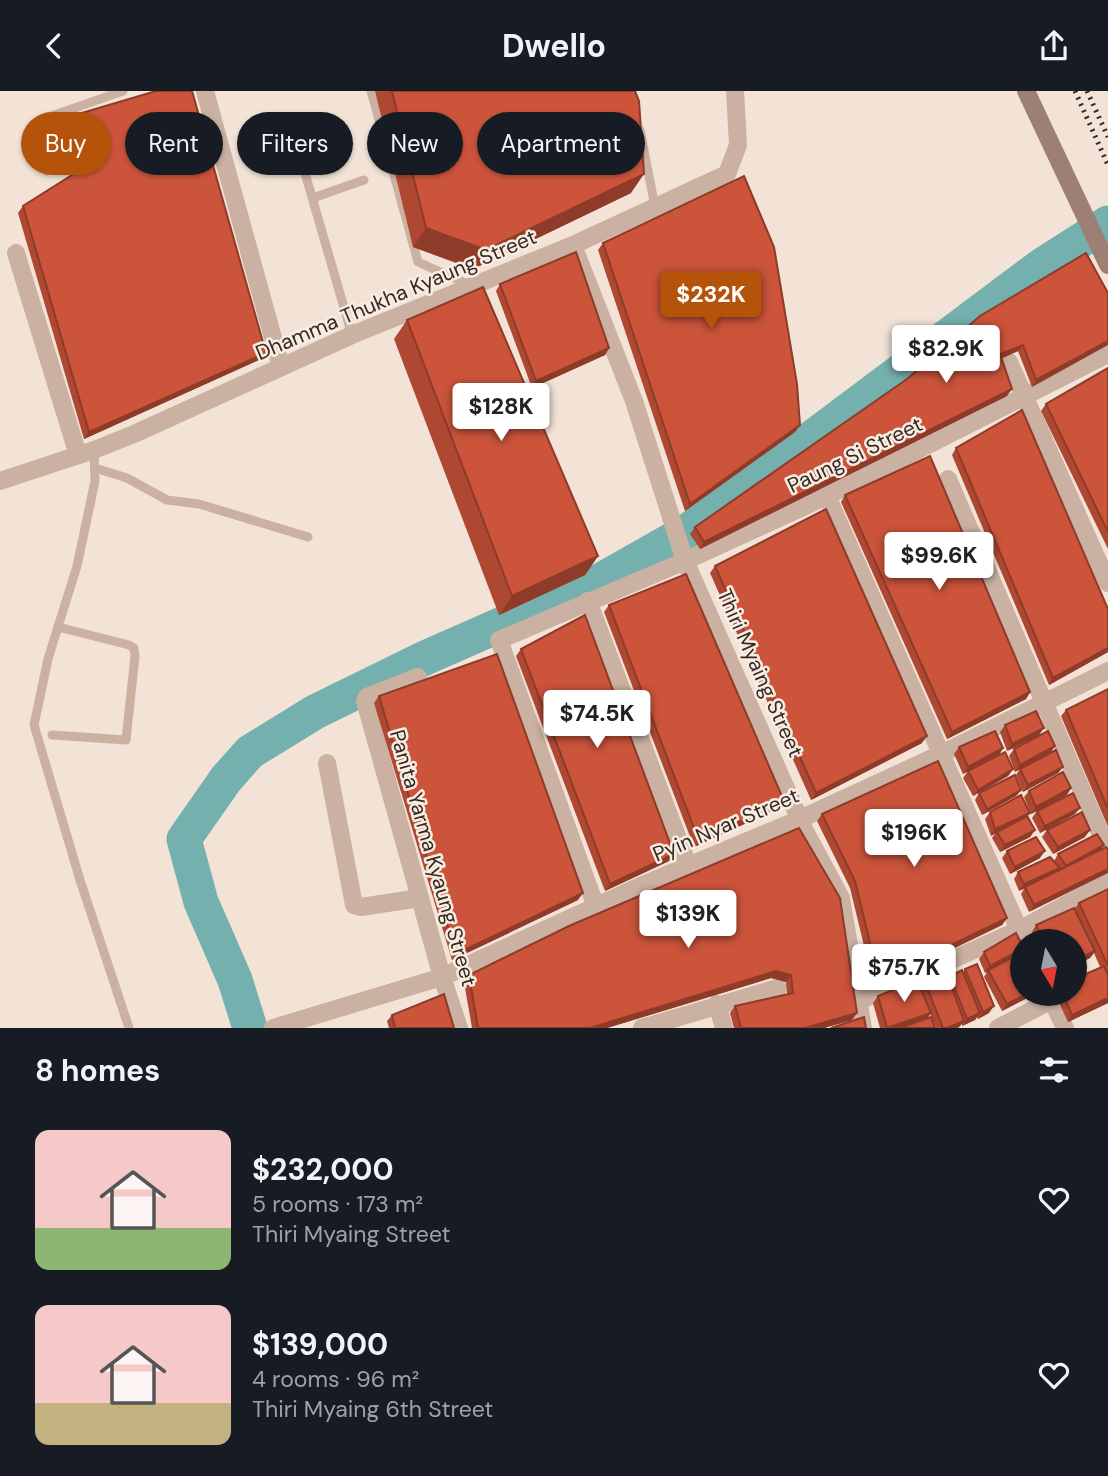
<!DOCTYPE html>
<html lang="en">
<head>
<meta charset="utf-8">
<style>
  body { margin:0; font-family:"DM Sans",sans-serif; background:#20242c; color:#f1f3f6; height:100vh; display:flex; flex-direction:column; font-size:26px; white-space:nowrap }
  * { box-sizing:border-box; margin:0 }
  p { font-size:23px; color:#9ea1a6 }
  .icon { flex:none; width:38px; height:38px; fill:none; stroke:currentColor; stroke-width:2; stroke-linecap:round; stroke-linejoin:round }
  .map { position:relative; height:937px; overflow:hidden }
  .panel { display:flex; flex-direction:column; background:#171b24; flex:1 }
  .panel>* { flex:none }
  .hud { position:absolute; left:21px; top:21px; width:700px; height:63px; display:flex; gap:14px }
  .needle { width:46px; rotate:170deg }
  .buttons { position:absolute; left:1010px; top:838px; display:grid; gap:14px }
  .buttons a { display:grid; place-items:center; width:77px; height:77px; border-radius:50%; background:#171b24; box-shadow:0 2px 5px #0004; font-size:35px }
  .price { position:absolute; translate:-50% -60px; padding:0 16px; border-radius:7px; background:#fff; color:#222; font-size:23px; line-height:46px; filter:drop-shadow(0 2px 4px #0008) }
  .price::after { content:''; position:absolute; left:50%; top:42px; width:21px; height:16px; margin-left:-10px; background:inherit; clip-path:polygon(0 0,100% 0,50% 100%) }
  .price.selected { background:#b45309; color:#fff }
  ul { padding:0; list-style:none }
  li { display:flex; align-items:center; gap:21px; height:175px; padding:0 35px }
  li span { display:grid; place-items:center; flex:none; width:196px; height:140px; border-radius:14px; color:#555 }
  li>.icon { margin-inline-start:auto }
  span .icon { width:84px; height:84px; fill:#fffc; stroke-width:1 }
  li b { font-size:30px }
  h2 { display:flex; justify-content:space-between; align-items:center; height:84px; padding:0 35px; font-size:30px }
  .pill { padding:0 24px; border-radius:32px; background:#171b24; box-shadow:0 2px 5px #0004; font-size:24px; line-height:63px }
  .pill.selected { background:#b45309; color:#fff }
  header { display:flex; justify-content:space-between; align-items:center; height:91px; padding:0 35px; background:#171b24; font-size:32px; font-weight:700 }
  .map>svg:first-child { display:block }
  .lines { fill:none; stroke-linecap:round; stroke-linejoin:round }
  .river { stroke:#74b0ae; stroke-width:35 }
  .service { stroke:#cab1a2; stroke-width:9 }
  .minor { stroke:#cab1a2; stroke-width:18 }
  .secondary { stroke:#9d8073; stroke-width:18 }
  .rail { stroke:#342925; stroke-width:5; stroke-dasharray:2 5; stroke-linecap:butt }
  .wall { fill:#af4833 }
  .shaded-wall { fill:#8e3b29 }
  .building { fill:#cb543b; stroke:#8e3b29; stroke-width:2 }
  .labels { text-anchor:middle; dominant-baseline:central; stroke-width:5; stroke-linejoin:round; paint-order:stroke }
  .street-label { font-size:21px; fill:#342925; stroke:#f9ede2 }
</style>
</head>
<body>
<header><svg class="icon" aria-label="back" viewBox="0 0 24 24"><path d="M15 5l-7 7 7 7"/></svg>Dwello<svg class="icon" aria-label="share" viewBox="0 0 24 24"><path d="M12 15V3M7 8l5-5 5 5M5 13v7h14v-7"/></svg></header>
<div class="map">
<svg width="1108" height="937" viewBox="0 0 1108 937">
  <rect width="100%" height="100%" fill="#f2e3d6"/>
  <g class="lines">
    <polyline class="river" points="250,937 235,889 201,811 184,748 226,688 250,661 315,621 425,567 596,492 686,441 1041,175 1108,132"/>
    <g class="service">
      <polyline points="371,0 418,171 472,195"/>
      <polyline points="289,27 352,244"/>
      <polyline points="640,39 655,116"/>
      <path d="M 47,80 C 42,65 28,40 43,28 L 123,0"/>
      <polyline points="313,107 364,89"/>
      <polyline points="94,359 95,390 77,475 48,568 34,634 80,789 129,937"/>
      <polyline points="95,377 127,387 167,409 199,413 308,446"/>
      <polyline points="52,644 126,649 135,565 134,557 129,554 58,536"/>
    </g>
    <g class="minor">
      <polyline points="205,0 281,276"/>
      <polyline points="573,154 634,310 685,470 805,740 841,807 863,937"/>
      <polyline points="16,162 78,364"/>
      <polyline points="1009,271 1108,492"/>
      <polyline points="948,388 1108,760"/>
      <polyline points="0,390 94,359 134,343 352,244 573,154 727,83 738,54 735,0"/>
      <polyline points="827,405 1024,850"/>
      <polyline points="588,510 688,774"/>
      <polyline points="418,586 367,606 365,610 442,886 459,937"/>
      <polyline points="327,672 354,814 361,816 420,807"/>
      <polyline points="596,816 499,549 685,470 827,405 1108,263"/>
      <polyline points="1049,903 1065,937"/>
      <polyline points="859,910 1019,839 1108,791"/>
      <polyline points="717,913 724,937"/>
      <polyline points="273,937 442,886 645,793 800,728 941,663 1108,580"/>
      <polyline points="642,937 778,897"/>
      <polyline points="998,937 1052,909"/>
    </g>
    <polyline class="secondary" points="1026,0 1108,174"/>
    <g class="rail">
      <polyline points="1075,0 1108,74"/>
      <polyline points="1087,0 1108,46"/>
    </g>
  </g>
  <g class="wall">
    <polygon points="375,0 635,0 631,102 473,178 413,156"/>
    <polygon points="75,24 266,262 261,268 84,348 18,122 23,115 78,80 70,30"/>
    <polygon points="603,152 800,334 795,341 685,420 598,159"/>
    <polygon points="500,193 609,257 605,264 532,297 496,200"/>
    <polygon points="1108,202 1032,296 1018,260 1002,267 1007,305 700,458 690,443 695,436"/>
    <polygon points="407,229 598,465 585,484 499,524 394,248"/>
    <polygon points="1108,277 1108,458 1041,320 1046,313"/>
    <polygon points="956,357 1108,518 1108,561 1049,594 952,364"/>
    <polygon points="845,404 1030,601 1026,608 947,648 841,411"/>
    <polygon points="715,475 922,652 811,709 710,482"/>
    <polygon points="609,514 779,717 694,756 604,521"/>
    <polygon points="521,558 674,763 669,770 605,800 516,565"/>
    <polygon points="1108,598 1108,736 1061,625 1066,619"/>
    <polygon points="379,605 578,809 452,869 374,612"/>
    <polygon points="1005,634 1039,644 1055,655 1050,662 1034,670 1063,676 1058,682 1023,701 1016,684 1020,678 1015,681 1009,665 1014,658 1038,645 1007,660 1000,641"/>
    <polygon points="959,656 1003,657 999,664 963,683 954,663"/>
    <polygon points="1013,678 1008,685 973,705 963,687 968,680"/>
    <polygon points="1021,699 1016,705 982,724 975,709 979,702"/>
    <polygon points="1029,700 1067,704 1031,723 1024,706"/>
    <polygon points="1037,720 1075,723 1040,742 1032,727"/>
    <polygon points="990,721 1028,725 1035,739 1030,746 1000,761 992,747 995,743 991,745 985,728"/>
    <polygon points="822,723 1007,827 1002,834 874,896 850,797 817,730"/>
    <polygon points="799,737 852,929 824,937 734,937 730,922 735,915 787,903 786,891 771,887 607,937 472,937 464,891 469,884"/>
    <polygon points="1047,739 1085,746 1053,763 1042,746"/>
    <polygon points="1097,743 1029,821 1021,803 1024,798 1019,800 1014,788 1018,781 1054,770 1058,763"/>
    <polygon points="1007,760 1040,767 1010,783 1002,767"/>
    <polygon points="1108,798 1108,912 1068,931 1055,903 1074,903 1100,876 1094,862 1090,867 1074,875 1074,850 1036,850 1032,841 1036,834 1075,817 1079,812"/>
    <polygon points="1022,854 1022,859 1018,864 1022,903 1035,903 1002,920 984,886 987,881 985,882 979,868 984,861"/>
    <polygon points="965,878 989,922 978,928 977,926 975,929 962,935 962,933 958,937 936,937 930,923 927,928 935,937 880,937 873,912 878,905 919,893 923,886 949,888 950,885 963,882"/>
    <polygon points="392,924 454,937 389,937 387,930"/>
  </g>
  <g class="shaded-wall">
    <polygon points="644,83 631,102 473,178 413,156 426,137"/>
    <polygon points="1108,250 1108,254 1032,296 1036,289"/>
    <polygon points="1023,254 1018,260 996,270 1000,263"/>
    <polygon points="609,257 605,264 532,297 536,290"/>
    <polygon points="266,262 261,268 84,348 89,341"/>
    <polygon points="1012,298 1007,305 700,458 704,451"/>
    <polygon points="800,334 795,341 685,420 690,413"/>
    <polygon points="598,465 585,484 499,524 512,505"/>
    <polygon points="1108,557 1108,561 1049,594 1053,587"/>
    <polygon points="1030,601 1026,608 947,648 952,641"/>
    <polygon points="1044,637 1039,644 1007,660 1012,653"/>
    <polygon points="927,645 922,652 811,709 816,702"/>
    <polygon points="1055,655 1050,662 1015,681 1020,674"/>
    <polygon points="1003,657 999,664 963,683 968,676"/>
    <polygon points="1063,676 1058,682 1023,701 1028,694"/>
    <polygon points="1013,678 1008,685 973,705 978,699"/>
    <polygon points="1071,697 1067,704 1031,723 1036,716"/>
    <polygon points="1021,699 1016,705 982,724 987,718"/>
    <polygon points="784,710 779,717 694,756 699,750"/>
    <polygon points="1080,717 1075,723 1040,742 1045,735"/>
    <polygon points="1030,722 1025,729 997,741 991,745 995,738"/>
    <polygon points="1035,739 1030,746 1000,761 1005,754"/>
    <polygon points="1090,739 1085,746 1053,763 1058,756"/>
    <polygon points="1104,754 1099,761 1066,775"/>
    <polygon points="1045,760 1040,767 1010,783 1015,776"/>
    <polygon points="674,763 669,770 605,800 610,793"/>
    <polygon points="1060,777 1055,784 1025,796 1019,800 1024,793"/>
    <polygon points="1108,778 1108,782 1029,821 1034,814"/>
    <polygon points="583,802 578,809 452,869 456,863"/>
    <polygon points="1007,827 1002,834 874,896 879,889"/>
    <polygon points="1022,858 1018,864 985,882 990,875"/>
    <polygon points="1095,860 1090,867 1074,875 1074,870"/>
    <polygon points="776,880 791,884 786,891 771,887 607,937 590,937"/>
    <polygon points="1027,903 1035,903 1002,920 1007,913"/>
    <polygon points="1108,907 1108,912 1068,931 1072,924"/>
    <polygon points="994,915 989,922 978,928 983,921"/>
    <polygon points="857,922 852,929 824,937 805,937"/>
    <polygon points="931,922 926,929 902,937 886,937"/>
    <polygon points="980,922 975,929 962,935 967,928"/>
    <polygon points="964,930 958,937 947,937"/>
  </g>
  <g class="building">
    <polygon points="156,0 192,0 266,262 89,341 23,115 83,77 75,24"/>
    <polygon points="392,0 635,0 639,10 644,83 486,159 426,137"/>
    <polygon points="744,85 774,156 797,293 800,334 690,413 603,152"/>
    <polygon points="576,161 609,257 536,290 500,193"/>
    <polygon points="1086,162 1108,202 1108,250 1036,289 1023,254 1000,263 1012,298 704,451 695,436 907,288 980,225"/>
    <polygon points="483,196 598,465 512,505 407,229"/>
    <polygon points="1108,277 1108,441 1046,313"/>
    <polygon points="1022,319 1108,518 1108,557 1053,587 956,357"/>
    <polygon points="930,365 1030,601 952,641 845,404"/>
    <polygon points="826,418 927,645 816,702 715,475"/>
    <polygon points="686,483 784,710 699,750 609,514"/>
    <polygon points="585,524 674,763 610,793 521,558"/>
    <polygon points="497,563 583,802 456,863 379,605"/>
    <polygon points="1108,598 1108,718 1066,619"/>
    <polygon points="1036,620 1044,637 1012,653 1005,634"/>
    <polygon points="995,640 1003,657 968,676 959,656"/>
    <polygon points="1048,640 1055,655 1020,674 1014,658"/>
    <polygon points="1056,659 1063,676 1028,694 1020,678"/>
    <polygon points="1005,661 1013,678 978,699 968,680"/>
    <polygon points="938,670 1007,827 879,889 855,790 822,723"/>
    <polygon points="1063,681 1071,697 1036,716 1029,700"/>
    <polygon points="1015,684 1021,699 987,718 979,702"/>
    <polygon points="1073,702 1080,717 1045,735 1037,720"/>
    <polygon points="1021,704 1030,722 995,738 990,721"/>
    <polygon points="1082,721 1090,739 1058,756 1047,739"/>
    <polygon points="1027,725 1035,739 1005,754 997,741"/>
    <polygon points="799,737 840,807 857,922 805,937 741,937 735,915 793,902 791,884 776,880 590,937 478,937 469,884 569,835"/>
    <polygon points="1097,743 1104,754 1066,775 1058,763"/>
    <polygon points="1036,746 1045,760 1015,776 1007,760"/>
    <polygon points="1106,756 1108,759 1108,778 1034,814 1025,796"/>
    <polygon points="1050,766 1060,777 1024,793 1018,781"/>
    <polygon points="1108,798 1108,875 1079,812"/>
    <polygon points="1074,817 1095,860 1074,870 1074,850 1044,850 1036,834"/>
    <polygon points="1016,842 1022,854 1022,858 990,875 984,861"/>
    <polygon points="1022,862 1022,903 1027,903 1007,913 988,879"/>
    <polygon points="977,873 994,915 983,921 965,878"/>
    <polygon points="1104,875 1108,884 1108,907 1072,924 1063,903 1074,903 1074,888"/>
    <polygon points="945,878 964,930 947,937 943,937 923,886"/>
    <polygon points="962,879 980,922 967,928 950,885"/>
    <polygon points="917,889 931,922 887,937 878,905"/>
    <polygon points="444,903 454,937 395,937 392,924"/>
    <polygon points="864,926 866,937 831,937"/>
    <polygon points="931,926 935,937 900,937"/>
  </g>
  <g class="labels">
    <g class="street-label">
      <text transform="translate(396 204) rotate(-23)">Dhamma Thukha Kyaung Street</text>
      <text transform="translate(855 364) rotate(-26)">Paung Si Street</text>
      <text transform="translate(760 582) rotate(66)">Thiri Myaing Street</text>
      <text transform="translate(726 734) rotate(-23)">Pyin Nyar Street</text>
      <text transform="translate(433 767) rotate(74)">Panita Yarma Kyaung Street</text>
    </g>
  </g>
</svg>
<div class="buttons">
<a><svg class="needle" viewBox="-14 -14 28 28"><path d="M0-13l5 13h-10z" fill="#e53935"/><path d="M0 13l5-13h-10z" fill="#9ea1a6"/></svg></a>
</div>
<b class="price selected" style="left:711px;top:240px">$232K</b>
<b class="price" style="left:946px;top:294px">$82.9K</b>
<b class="price" style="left:501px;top:352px">$128K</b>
<b class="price" style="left:939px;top:501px">$99.6K</b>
<b class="price" style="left:597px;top:659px">$74.5K</b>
<b class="price" style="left:914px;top:778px">$196K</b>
<b class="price" style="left:688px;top:859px">$139K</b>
<b class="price" style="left:904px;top:913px">$75.7K</b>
<div class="hud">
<a class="pill selected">Buy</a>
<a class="pill">Rent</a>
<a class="pill">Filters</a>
<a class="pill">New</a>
<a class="pill">Apartment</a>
</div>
</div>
<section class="panel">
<h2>8 homes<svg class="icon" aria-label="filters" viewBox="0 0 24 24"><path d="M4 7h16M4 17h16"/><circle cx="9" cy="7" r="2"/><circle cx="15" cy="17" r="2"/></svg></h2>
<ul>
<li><span style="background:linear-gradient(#f6c9c9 70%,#8fb573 0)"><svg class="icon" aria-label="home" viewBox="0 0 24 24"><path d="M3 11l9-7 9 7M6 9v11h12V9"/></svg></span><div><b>$232,000</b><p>5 rooms · 173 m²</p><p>Thiri Myaing Street</p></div><svg class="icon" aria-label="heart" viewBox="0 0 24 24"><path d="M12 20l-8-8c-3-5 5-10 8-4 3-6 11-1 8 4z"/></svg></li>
<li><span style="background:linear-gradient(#f6c9c9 70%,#c2b280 0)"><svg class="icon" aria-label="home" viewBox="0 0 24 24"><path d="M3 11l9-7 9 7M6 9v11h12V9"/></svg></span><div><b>$139,000</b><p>4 rooms · 96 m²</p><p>Thiri Myaing 6th Street</p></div><svg class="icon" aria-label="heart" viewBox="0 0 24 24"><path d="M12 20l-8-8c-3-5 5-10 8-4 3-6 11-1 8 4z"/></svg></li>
</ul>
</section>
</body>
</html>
